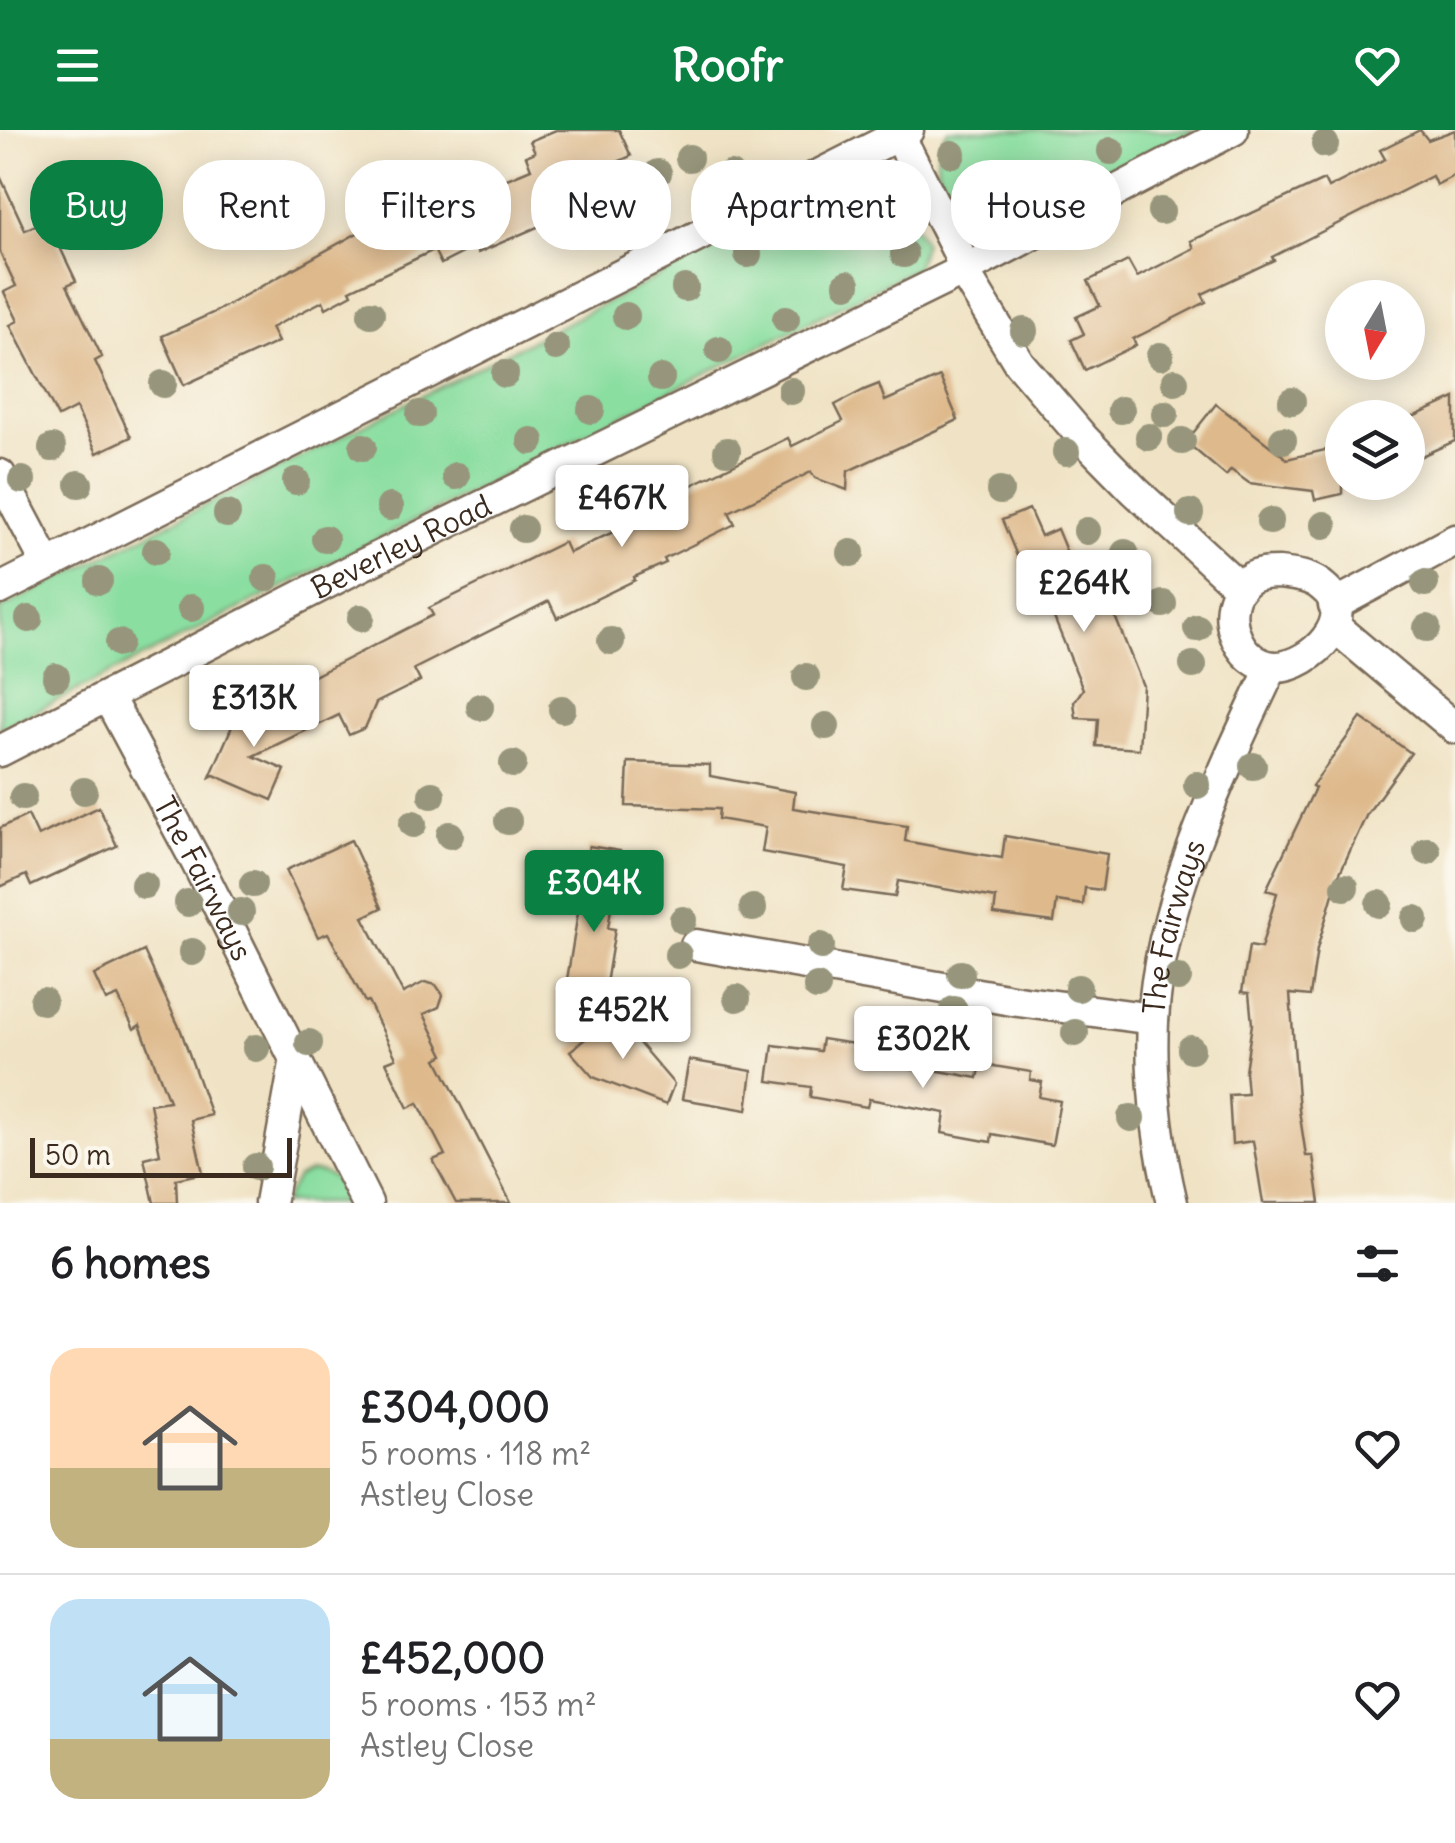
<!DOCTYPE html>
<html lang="en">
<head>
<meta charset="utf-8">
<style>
  body { margin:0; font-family:Delius,sans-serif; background:#f6f6f6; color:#202124; height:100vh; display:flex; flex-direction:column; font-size:38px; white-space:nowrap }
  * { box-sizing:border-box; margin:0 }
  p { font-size:32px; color:#757577 }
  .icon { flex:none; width:55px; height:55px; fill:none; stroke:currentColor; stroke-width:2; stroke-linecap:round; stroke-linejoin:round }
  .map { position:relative; height:1073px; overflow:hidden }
  .panel { display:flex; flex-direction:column; background:#fff; flex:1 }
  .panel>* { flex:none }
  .hud { position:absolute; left:30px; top:30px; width:1395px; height:90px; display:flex; gap:20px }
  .needle { width:65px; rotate:190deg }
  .fabs { position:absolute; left:1325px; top:150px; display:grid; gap:20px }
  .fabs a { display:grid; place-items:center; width:100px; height:100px; border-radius:50%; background:#fff; box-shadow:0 5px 25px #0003; font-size:50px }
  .scale { position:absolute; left:30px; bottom:25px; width:262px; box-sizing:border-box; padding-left:10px; border:5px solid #3b2a1e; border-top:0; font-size:28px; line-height:35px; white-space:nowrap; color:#3b2a1e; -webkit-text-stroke:8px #fbf7ec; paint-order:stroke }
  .price { position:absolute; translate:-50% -85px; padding:0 22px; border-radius:10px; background:#fff; color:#222; font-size:32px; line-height:65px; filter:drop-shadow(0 2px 5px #0008) }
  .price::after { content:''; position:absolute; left:50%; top:60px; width:30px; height:22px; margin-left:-15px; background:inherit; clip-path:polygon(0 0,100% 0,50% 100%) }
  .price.selected { background:#0b8043; color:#fff }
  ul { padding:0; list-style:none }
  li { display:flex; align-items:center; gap:30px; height:250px; padding:0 50px }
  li+li { border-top:2px solid #e0e0e0 }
  li span { display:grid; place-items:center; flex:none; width:280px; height:200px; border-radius:30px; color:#555 }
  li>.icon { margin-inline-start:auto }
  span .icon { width:120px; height:120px; fill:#fffc; stroke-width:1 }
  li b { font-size:42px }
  h2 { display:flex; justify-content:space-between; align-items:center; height:120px; padding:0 50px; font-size:42px }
  .chip { padding:0 35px; border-radius:40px; background:#fff; box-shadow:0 5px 25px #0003; font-size:35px; line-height:90px }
  .chip.selected { background:#0b8043; color:#fff }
  header { display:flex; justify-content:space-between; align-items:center; height:130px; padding:0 50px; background:#0b8043; color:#fff; font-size:45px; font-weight:700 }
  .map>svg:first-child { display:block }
  .green { fill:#8adea0; stroke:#62845f; stroke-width:2.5 }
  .building { fill:#deb98c }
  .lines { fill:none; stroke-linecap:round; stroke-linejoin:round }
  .street-casing { stroke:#7a6b58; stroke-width:35 }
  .street { stroke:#fff; stroke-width:30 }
  .tree { fill:#97967b }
  .labels { text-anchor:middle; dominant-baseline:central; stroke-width:8; stroke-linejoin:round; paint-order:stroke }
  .street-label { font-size:30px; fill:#3b2a1e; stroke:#fbf7ec }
</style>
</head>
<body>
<header><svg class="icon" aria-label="menu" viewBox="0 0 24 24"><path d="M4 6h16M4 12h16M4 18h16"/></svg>Roofr<svg class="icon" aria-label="heart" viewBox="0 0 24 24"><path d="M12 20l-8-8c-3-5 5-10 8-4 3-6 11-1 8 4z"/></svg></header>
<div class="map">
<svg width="1455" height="1073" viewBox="0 0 1455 1073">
  <rect width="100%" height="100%" fill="#fbf7ec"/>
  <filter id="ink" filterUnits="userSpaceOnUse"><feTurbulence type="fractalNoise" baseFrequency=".01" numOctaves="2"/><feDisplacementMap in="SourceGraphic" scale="20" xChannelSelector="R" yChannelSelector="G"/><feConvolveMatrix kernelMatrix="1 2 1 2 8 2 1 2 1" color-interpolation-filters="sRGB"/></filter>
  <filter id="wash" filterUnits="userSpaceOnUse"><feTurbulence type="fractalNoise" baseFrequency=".0048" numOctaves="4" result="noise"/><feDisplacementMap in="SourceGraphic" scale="40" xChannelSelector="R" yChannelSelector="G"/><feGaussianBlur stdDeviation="2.25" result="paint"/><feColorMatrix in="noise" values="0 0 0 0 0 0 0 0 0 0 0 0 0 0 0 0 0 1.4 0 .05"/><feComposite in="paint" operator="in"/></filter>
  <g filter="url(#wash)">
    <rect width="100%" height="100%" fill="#f0e3c5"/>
    <g class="green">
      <path d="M 948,0 L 1196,0 L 1009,99 L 988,99 L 965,92 C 948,61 922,33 948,0 Z"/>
      <polygon points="859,45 890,51 924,112 916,138 0,599 0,479"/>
      <path d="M 310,1041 C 335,1042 340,1052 352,1073 L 283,1073 L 297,1047 Z"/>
    </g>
    <g id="blocks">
      <g class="building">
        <polygon points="556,0 619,0 631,26 567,55 574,73 540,88 542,95 478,123 475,117 441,134 434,120 350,160 352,164 326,178 323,171 271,198 278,212 184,255 162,206 215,182 363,100 367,109 475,55 485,58 531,39 526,26 535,22 530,11"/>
        <polygon points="1420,0 1428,10 1455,0 1455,45 1436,55 1432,46 1272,127 1274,130 1202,164 1206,172 1133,209 1136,215 1085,240 1071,210 1084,204 1076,187 1100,176 1088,151 1128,131 1137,147 1194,118 1191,111 1324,50 1328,58 1385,29 1380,20"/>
        <polygon points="0,46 25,100 47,90 76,151 67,155 102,227 95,231 131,307 97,323 76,278 58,287 10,195 18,191 4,162 16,156 0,122"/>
        <polygon points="940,247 958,290 848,341 847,360 815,348 811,342 729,382 735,394 664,429 666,433 634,447 635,450 557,488 549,471 414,539 420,551 376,573 365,598 349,605 339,585 310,599 291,558 433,485 429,478 564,412 569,423 626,396 622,389 788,308 792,316 843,291 835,275 864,260 879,254 885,271"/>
        <polygon points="1455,268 1455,311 1408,332 1408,289"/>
        <polygon points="1216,274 1287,329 1342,316 1342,364 1315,370 1313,361 1249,353 1231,340 1226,346 1186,312"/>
        <polygon points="1029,379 1041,406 1057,399 1081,457 1100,449 1143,556 1139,619 1096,616 1098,589 1076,588 1074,572 1083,559 1040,453 1030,457 1002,390"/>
        <polygon points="243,571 309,599 253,626 285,640 272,670 214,645 210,647"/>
        <polygon points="1361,588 1411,623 1367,684 1338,747 1317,819 1310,866 1290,864 1299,980 1306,1026 1313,1026 1320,1073 1263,1073 1253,1011 1232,1014 1229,965 1247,964 1245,941 1252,894 1249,863 1242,862 1249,816 1261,818 1277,763 1266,760 1315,658 1312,656"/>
        <polygon points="628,632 710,635 710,646 795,662 793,678 907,696 905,711 948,719 1002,728 1005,706 1107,724 1102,760 1085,758 1083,775 1057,771 1054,792 994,784 996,768 898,751 895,767 843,760 847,737 762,722 766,697 718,689 719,679 626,676"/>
        <polygon points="99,677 117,716 31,756 26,745 0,757 0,698 28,685 38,706"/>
        <polygon points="351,710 382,778 363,787 403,863 425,852 436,855 443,865 439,877 424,884 444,925 437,929 511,1073 456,1073 433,1030 445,1025 418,973 408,978 386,932 396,928 368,871 365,872 328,803 318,807 286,740"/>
        <polygon points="589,716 620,721 608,798 615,799 606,854 617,856 612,882 563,874"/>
        <polygon points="144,821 181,901 211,985 191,990 203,1043 176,1049 177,1073 154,1073 144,1028 160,1024 150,974 169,971 140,895 134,899 118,866 106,871 94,845"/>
        <polygon points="615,885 674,954 666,975 593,947 570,921"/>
        <polygon points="822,909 880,918 877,933 933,943 934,940 978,948 981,934 1031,942 1030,950 1042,952 1039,967 1060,971 1052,1015 992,1004 991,1012 942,1003 945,983 869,969 867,977 810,967 811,957 768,951 773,915 820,921"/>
        <polygon points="689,930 752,941 747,980 682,969"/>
      </g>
    </g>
  </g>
  <g filter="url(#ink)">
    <use href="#blocks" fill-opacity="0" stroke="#7a6b58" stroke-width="2.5"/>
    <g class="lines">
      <defs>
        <g id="street">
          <polyline points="899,5 957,120 967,147 1019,233 1084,309 1135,361 1240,458"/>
          <polyline points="0,345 47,434"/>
          <path d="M 1279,443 C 1295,445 1311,446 1323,457 C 1361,487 1311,536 1277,537 C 1235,538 1214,472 1249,449 C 1258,443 1269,443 1279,443 Z"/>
          <polyline points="0,459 908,0"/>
          <polyline points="1334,475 1455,410"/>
          <polyline points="1335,497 1455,598"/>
          <path id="s1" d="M 108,567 L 197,733 L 367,1073"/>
          <path id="s2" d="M 0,621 L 358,437 L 964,140 L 1233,0"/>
          <polyline points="696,815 1018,871 1153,889"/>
          <polyline points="270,1073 295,934"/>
          <path id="s3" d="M 1172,1073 C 1158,1014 1150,952 1153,891 C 1159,772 1222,643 1272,537"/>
        </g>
      </defs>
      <use href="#street" class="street-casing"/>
      <use href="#street" class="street"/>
    </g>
    <g class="tree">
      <circle cx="1325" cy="14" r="14"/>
      <circle cx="1111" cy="21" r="14"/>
      <circle cx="952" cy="24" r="14"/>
      <circle cx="689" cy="28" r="14"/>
      <circle cx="658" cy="43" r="14"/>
      <circle cx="730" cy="45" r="14"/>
      <circle cx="1046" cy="55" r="14"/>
      <circle cx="873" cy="66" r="14"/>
      <circle cx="1161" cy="81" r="14"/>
      <circle cx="981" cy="86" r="14"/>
      <circle cx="818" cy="89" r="14"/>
      <circle cx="601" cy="94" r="14"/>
      <circle cx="630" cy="94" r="14"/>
      <circle cx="748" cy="124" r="14"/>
      <circle cx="904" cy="124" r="14"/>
      <circle cx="847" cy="154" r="14"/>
      <circle cx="685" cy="158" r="14"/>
      <circle cx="371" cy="184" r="14"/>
      <circle cx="626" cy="186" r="14"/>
      <circle cx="786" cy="189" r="14"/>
      <circle cx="1024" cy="201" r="14"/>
      <circle cx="556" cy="217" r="14"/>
      <circle cx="719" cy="220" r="14"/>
      <circle cx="1160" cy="226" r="14"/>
      <circle cx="505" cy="244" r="14"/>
      <circle cx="661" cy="248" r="14"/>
      <circle cx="1175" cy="252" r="14"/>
      <circle cx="163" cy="254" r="14"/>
      <circle cx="791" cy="261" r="14"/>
      <circle cx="1292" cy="271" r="14"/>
      <circle cx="591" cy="280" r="14"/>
      <circle cx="1121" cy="280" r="14"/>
      <circle cx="420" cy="284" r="14"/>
      <circle cx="1165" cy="284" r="14"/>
      <circle cx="1149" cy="307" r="14"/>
      <circle cx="1283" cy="310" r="14"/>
      <circle cx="531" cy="311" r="14"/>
      <circle cx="1182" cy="311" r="14"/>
      <circle cx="363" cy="317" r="14"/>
      <circle cx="52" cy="318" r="14"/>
      <circle cx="727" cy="321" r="14"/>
      <circle cx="1066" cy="322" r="14"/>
      <circle cx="456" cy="346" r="14"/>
      <circle cx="22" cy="350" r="14"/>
      <circle cx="296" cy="351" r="14"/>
      <circle cx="79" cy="354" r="14"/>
      <circle cx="1000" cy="361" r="14"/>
      <circle cx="390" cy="377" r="14"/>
      <circle cx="1190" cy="383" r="14"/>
      <circle cx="227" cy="384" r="14"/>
      <circle cx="1270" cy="391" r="14"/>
      <circle cx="1324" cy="395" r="14"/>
      <circle cx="523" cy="399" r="14"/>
      <circle cx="1087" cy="401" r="14"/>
      <circle cx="325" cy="409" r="14"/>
      <circle cx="156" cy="421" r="14"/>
      <circle cx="851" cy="423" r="14"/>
      <circle cx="1125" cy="423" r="14"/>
      <circle cx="266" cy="448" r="14"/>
      <circle cx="99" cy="451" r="14"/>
      <circle cx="1425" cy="453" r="14"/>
      <circle cx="1163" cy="474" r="14"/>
      <circle cx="191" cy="478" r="14"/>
      <circle cx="361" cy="488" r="14"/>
      <circle cx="29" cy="489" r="14"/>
      <circle cx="1197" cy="498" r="14"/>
      <circle cx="1427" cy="498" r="14"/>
      <circle cx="611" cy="511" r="14"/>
      <circle cx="119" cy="513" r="14"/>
      <circle cx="1193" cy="535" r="14"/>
      <circle cx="56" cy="547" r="14"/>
      <circle cx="806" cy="547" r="14"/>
      <circle cx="480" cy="577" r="14"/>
      <circle cx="562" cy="579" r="14"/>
      <circle cx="826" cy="596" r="14"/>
      <circle cx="513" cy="634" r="14"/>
      <circle cx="1253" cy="636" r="14"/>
      <circle cx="1197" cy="655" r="14"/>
      <circle cx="84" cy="661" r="14"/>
      <circle cx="432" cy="665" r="14"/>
      <circle cx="23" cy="667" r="14"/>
      <circle cx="508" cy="691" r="14"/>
      <circle cx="413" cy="694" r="14"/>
      <circle cx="450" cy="705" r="14"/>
      <circle cx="1427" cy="721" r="14"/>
      <circle cx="253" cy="754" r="14"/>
      <circle cx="144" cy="755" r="14"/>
      <circle cx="1345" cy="757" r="14"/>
      <circle cx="188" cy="773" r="14"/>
      <circle cx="1379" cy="774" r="14"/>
      <circle cx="753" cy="778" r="14"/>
      <circle cx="241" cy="782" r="14"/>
      <circle cx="1415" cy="789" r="14"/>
      <circle cx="683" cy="790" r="14"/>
      <circle cx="821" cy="816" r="14"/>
      <circle cx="192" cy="822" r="14"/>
      <circle cx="678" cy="825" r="14"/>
      <circle cx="961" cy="844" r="14"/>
      <circle cx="1178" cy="848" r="14"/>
      <circle cx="817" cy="857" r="14"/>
      <circle cx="1078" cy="858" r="14"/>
      <circle cx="737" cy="868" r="14"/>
      <circle cx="43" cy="871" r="14"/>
      <circle cx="954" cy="880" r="14"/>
      <circle cx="1075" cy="903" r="14"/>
      <circle cx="309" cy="913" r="14"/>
      <circle cx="256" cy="918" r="14"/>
      <circle cx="1191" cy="919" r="14"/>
      <circle cx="1131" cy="988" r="14"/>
      <circle cx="256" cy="1037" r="14"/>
    </g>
  </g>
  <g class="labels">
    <g class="street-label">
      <text stroke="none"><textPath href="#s2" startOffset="450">Beverley Road</textPath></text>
      <text stroke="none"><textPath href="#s1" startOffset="205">The Fairways</textPath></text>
      <text stroke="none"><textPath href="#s3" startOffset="280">The Fairways</textPath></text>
    </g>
  </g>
</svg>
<div class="fabs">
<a><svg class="needle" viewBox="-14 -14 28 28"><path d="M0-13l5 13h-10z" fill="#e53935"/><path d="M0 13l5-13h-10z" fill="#757577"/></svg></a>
<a><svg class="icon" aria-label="layers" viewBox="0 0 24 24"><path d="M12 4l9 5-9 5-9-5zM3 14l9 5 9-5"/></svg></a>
</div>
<div class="scale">50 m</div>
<b class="price" style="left:622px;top:420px">£467K</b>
<b class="price" style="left:1084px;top:505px">£264K</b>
<b class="price" style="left:254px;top:620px">£313K</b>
<b class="price selected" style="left:594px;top:805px">£304K</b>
<b class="price" style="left:623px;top:932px">£452K</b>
<b class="price" style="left:923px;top:961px">£302K</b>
<div class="hud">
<a class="chip selected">Buy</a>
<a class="chip">Rent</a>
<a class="chip">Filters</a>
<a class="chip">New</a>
<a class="chip">Apartment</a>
<a class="chip">House</a>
</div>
</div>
<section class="panel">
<h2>6 homes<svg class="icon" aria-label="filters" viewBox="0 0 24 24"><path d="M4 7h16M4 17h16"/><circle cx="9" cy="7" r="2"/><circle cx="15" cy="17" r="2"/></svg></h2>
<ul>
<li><span style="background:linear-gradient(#ffd9b3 60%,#c2b280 0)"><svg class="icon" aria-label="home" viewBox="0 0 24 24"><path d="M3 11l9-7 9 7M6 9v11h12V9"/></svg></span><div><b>£304,000</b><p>5 rooms · 118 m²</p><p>Astley Close</p></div><svg class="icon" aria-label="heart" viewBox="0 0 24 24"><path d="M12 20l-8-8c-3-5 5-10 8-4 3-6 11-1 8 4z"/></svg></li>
<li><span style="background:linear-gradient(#bfe0f5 70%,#c2b280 0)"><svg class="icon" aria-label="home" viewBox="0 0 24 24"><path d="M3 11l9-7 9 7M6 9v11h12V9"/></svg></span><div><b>£452,000</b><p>5 rooms · 153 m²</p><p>Astley Close</p></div><svg class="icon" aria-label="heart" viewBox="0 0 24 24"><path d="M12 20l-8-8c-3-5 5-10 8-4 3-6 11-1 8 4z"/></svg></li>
</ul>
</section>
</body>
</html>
